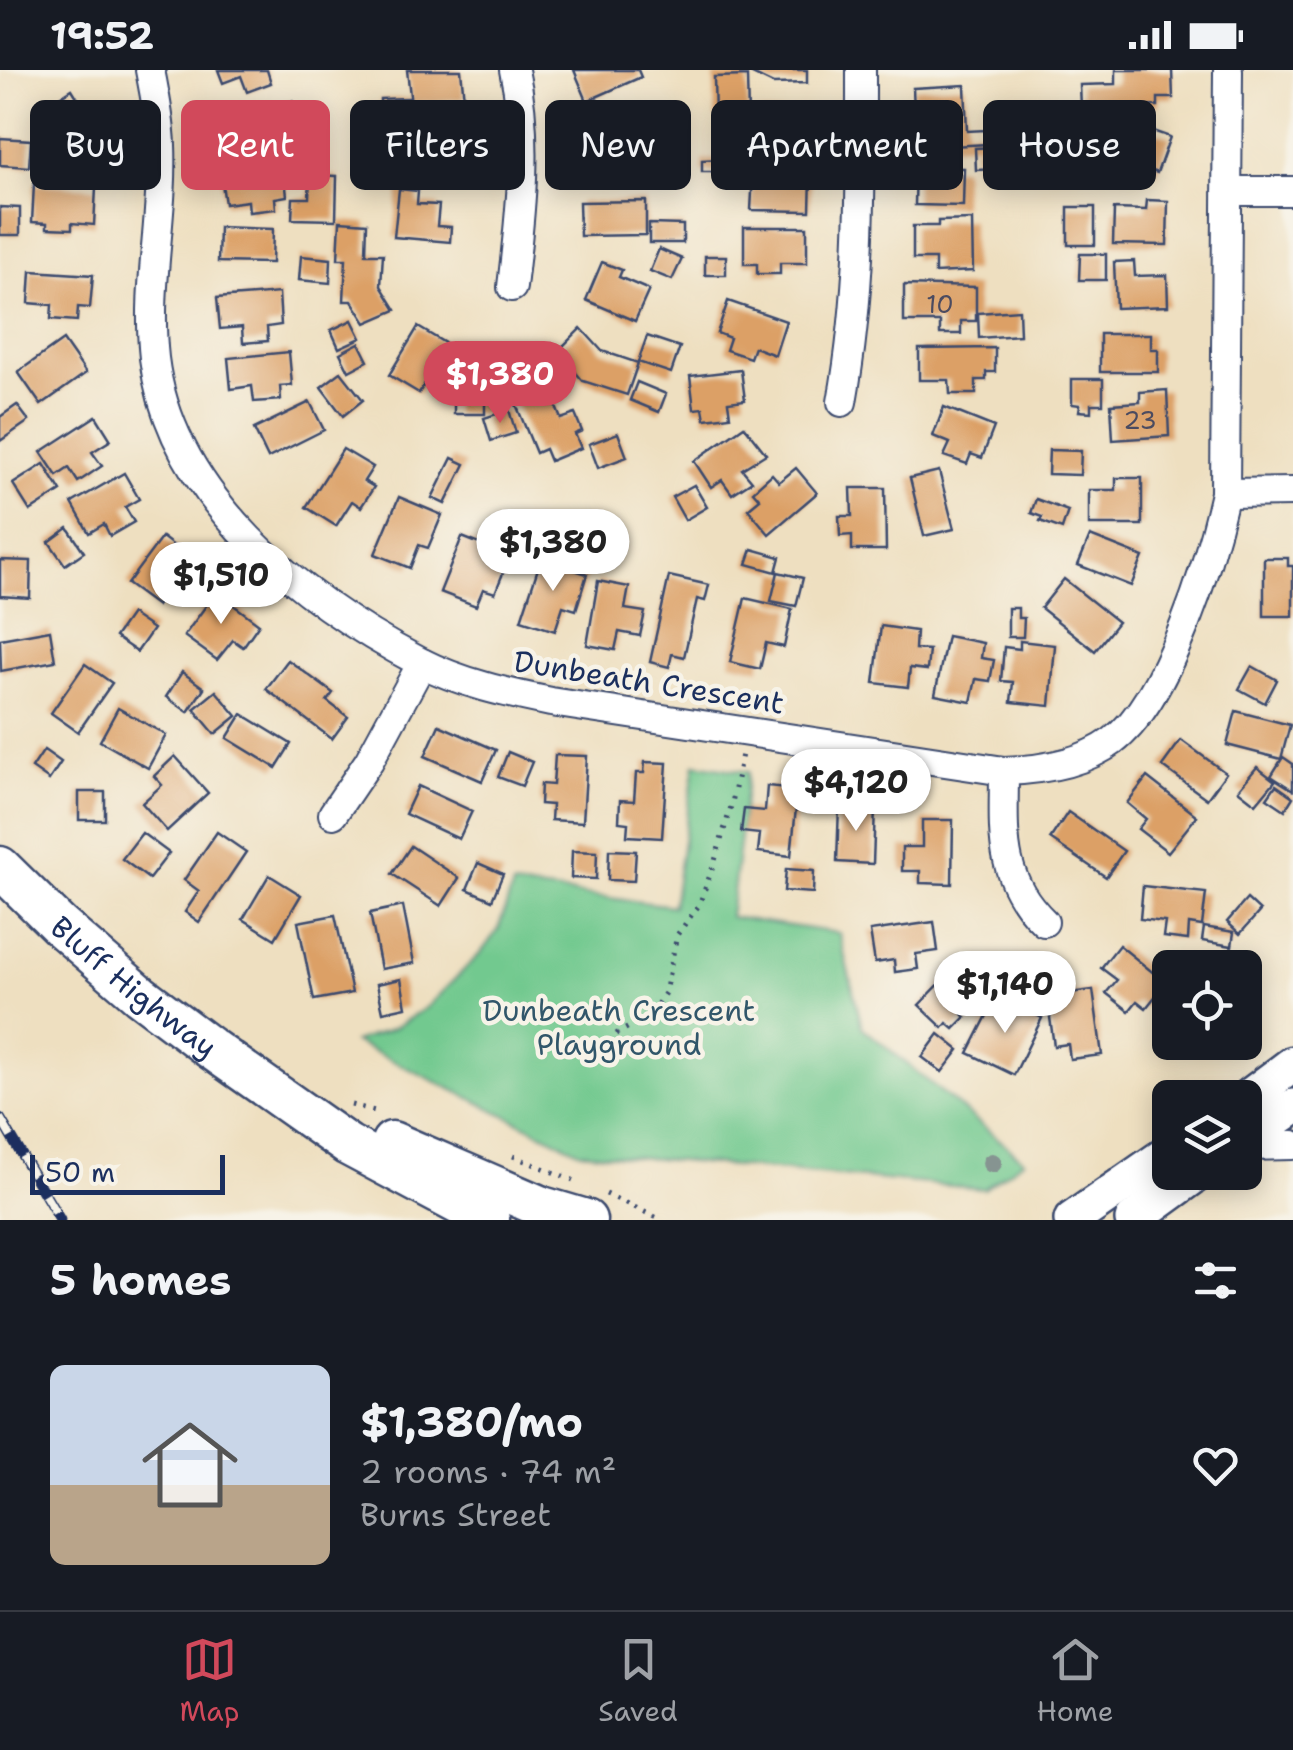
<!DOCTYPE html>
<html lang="en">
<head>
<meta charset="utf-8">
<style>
  body { margin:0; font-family:"Shantell Sans",sans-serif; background:#242831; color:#f1f3f6; height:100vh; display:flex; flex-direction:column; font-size:38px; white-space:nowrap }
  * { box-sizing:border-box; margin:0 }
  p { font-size:32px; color:#9ea1a6 }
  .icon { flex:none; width:55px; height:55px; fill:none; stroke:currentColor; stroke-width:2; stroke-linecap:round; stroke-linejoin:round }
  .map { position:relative; height:1150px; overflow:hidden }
  .sheet { display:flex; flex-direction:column; background:#171b24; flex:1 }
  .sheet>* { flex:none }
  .top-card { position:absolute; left:30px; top:30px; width:1235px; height:90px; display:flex; gap:20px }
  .controls { position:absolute; left:1152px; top:880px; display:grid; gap:20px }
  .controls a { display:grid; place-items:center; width:110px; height:110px; border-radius:15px; background:#171b24; box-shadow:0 5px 25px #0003; font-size:50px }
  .scale { position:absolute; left:30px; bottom:25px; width:195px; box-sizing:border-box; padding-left:10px; border:5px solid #1b2f5e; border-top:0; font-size:28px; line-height:35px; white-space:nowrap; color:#1b2f5e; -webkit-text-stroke:8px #f7f3e8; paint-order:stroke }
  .price { position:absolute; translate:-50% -85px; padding:0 22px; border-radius:35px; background:#fff; color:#222; font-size:32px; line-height:65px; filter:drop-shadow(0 2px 5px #0008) }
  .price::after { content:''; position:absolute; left:50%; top:60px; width:30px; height:22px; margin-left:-15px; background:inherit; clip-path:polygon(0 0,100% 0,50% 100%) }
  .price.on { background:#d1495b; color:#fff }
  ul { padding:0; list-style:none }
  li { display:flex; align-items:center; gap:30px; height:250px; padding:0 50px }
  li+li { border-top:2px solid #363941 }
  li span { display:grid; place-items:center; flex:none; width:280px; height:200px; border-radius:15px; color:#555 }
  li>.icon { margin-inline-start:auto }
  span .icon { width:120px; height:120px; fill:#fffc; stroke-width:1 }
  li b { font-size:42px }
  h2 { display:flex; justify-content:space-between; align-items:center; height:120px; padding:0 50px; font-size:42px }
  .chip { padding:0 35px; border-radius:15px; background:#171b24; box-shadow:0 5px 25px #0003; font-size:35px; line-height:90px }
  .chip.on { background:#d1495b; color:#fff }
  .status { display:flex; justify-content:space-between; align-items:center; height:70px; padding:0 50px; background:#171b24; direction:ltr }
  .status svg { height:28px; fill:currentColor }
  .tab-bar { display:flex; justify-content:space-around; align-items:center; height:140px; border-top:2px solid #363941; background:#171b24; font-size:28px; color:#9ea1a6 }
  .tab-bar a { display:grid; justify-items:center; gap:5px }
  .tab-bar .on { color:#d1495b }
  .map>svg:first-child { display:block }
  .park { fill:#72c98f; stroke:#467c76; stroke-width:2.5 }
  .building { fill:#dca066 }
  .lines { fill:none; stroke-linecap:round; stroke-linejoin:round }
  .minor-casing { stroke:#3b496d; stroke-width:32 }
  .major-casing { stroke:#3b496d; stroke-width:40 }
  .highway-casing { stroke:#3b496d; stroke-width:45 }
  .path { stroke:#3b496d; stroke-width:5; stroke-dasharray:2.5 8; stroke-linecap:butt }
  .minor { stroke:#fff; stroke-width:28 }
  .major { stroke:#fff; stroke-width:35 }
  .highway { stroke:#fff; stroke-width:40 }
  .rail-casing { stroke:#1b2f5e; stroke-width:11 }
  .rail { stroke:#f7f3e8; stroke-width:8; stroke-dasharray:22; stroke-linecap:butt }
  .tree { fill:#869491 }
  .labels { text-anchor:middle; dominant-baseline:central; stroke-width:9; stroke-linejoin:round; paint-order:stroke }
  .number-label { font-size:25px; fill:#4b4b60 }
  .street-label { font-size:30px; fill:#1b2f5e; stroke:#f7f3e8 }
  .park-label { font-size:30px; fill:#31566a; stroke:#f7f3e8 }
</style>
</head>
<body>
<div class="status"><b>19:52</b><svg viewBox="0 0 49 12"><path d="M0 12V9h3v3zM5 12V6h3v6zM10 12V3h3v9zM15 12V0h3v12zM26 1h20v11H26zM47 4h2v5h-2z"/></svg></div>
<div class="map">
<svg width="1293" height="1150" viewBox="0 0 1293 1150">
  <rect width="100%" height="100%" fill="#f7f3e8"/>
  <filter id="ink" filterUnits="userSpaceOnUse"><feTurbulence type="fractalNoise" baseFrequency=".01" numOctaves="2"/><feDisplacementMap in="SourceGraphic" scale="20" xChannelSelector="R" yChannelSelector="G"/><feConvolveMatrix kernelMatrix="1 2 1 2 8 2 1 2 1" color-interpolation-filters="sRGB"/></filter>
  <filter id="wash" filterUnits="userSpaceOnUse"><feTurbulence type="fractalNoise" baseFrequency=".0048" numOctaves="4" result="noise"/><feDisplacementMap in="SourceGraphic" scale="40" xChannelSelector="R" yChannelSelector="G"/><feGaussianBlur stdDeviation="2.25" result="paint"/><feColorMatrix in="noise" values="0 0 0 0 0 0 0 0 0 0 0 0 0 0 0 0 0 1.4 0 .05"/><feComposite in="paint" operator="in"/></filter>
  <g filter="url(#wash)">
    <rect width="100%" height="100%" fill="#eedfc0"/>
    <polygon class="park" points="695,694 748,702 730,847 839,863 862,957 1024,1090 984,1119 581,1082 354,972 394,958 427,937 480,884 498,860 513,816 673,836"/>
    <g id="blocks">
      <g class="building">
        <polygon points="218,0 267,0 271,13 247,22 241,6 223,13"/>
        <polygon points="407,0 461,0 464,29 411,34"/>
        <polygon points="574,0 638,0 641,7 587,31"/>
        <polygon points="744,0 807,0 807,13 773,14"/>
        <polygon points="1116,0 1172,0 1173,28 1158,28 1158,36 1081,37 1080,15 1116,14"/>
        <polygon points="747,6 748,47 715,48 714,7"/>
        <polygon points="965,15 967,61 986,60 987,74 952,76 952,62 915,63 913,18"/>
        <polygon points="72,19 103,69 75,87 44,37"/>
        <polygon points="408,28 408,45 380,46 380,29"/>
        <polygon points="292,31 295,65 280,67 281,80 257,82 256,69 233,71 230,36"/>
        <polygon points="1089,40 1090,61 1066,61 1065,41"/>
        <polygon points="753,42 810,43 809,79 753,78"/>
        <polygon points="1118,49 1170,67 1157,103 1106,84"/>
        <polygon points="1007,50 1026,51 1026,69 1006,68"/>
        <polygon points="416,51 440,69 468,70 466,101 431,99 397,77"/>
        <polygon points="638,59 639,91 573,93 572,60"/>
        <polygon points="0,68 31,70 29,97 0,95"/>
        <polygon points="666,75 688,77 686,102 664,100"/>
        <polygon points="999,77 999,99 976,100 975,78"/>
        <polygon points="373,84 399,87 397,109 371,108"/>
        <polygon points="741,88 741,112 717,112 717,102 702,102 702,90"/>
        <polygon points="283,92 287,126 275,128 276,139 249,142 248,131 225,134 220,100"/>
        <polygon points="916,97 964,98 963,136 915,135"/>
        <polygon points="753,104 811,105 810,141 751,140"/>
        <polygon points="310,105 337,106 336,150 292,149 293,128 309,128"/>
        <polygon points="34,114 96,118 94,155 72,153 72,159 47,158 47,153 32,152"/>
        <polygon points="399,119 418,121 417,134 439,135 437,156 451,157 450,172 394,167"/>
        <polygon points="1147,130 1168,131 1167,175 1113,174 1114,139 1146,140"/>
        <polygon points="646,131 646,165 580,166 579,132"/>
        <polygon points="0,137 20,138 20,165 0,165"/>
        <rect x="1068" y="137" width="27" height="38"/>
        <polygon points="972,150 973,201 935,203 935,189 913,189 913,156 938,156 938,151"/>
        <polygon points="340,151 367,153 366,184 383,184 381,216 396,240 366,253 352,231 344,231 346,189 338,189"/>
        <polygon points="649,154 683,155 683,173 649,173"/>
        <polygon points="219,157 273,159 272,193 218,192"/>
        <polygon points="744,157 807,157 807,193 780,193 780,204 757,204 757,194 744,194"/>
        <polygon points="659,179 682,189 672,210 650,201"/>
        <polygon points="1080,184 1106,184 1106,210 1079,210"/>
        <polygon points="301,186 331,189 330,213 299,210"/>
        <rect x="705" y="186" width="21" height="19"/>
        <polygon points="1134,191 1135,206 1167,205 1168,236 1116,238 1114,192"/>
        <polygon points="602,192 622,200 619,207 649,220 635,251 586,230"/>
        <polygon points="31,201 93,205 90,238 78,237 77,251 51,249 52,235 29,233"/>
        <polygon points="904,215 976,217 976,251 961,251 961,264 940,264 940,252 904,252"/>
        <polygon points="279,223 281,255 267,257 268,271 243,273 242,257 220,259 217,228"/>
        <polygon points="728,231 786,251 775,285 754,277 750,288 726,280 730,268 717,263"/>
        <polygon points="1019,240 1020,265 979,268 978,243"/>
        <polygon points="352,250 361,268 339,278 331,260"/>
        <polygon points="418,257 448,275 419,323 389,305"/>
        <polygon points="581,258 602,281 638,293 627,325 583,311 558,281"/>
        <polygon points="1100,264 1151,264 1151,279 1158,279 1158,302 1100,302"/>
        <polygon points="647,266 680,277 671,303 638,292"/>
        <polygon points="63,270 86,303 41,335 18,302"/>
        <polygon points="359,273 368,291 349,301 340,283"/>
        <polygon points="464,277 493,287 485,316 485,344 454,344 454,307"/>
        <polygon points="995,278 995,302 986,302 986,310 976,310 976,324 950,324 949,310 919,310 919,279"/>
        <polygon points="289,282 292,315 280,316 281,330 254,332 252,316 231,319 228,288"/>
        <polygon points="741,300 745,330 728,332 730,346 705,349 703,338 694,339 690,306"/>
        <polygon points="341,302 363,330 343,346 321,317"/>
        <polygon points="1072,309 1103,309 1103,334 1091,334 1091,342 1079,341 1080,335 1072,334"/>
        <polygon points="637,312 666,324 659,342 630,330"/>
        <polygon points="546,313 561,349 575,344 582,361 575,364 581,378 550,391 545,379 536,383 513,327"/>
        <polygon points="1167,320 1169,366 1113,370 1111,334 1140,332 1140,322"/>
        <polygon points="310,332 324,360 268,388 254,359"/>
        <polygon points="17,335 29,351 0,371 0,347"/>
        <polygon points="944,337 994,357 982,388 971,384 967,394 944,386 950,373 933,366"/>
        <polygon points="509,340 516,363 491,371 484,348"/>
        <polygon points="96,346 111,370 92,382 102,396 78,412 69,398 57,406 41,382"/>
        <polygon points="744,356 766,384 742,399 752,411 732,424 722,410 711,417 694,391"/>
        <polygon points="618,363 627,387 598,398 589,374"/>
        <polygon points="343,379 373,397 364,411 374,417 361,437 352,431 336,456 306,437"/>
        <polygon points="1049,380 1081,381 1080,405 1048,404"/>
        <polygon points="452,388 465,394 445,434 432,428"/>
        <polygon points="44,394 61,421 30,441 13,414"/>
        <polygon points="796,398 817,423 769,464 748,439 760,429 753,421 772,404 779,412"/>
        <polygon points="939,401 954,459 924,466 910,408"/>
        <polygon points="124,403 139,429 125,437 134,452 110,466 104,454 89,463 72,433"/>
        <polygon points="1116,408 1142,408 1142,455 1089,455 1089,420 1116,420"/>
        <polygon points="694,415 707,437 685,450 672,427"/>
        <polygon points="851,418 885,418 886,480 852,480 852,465 840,466 839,446 852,446"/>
        <polygon points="399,427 442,445 428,478 419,475 410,498 375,484"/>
        <polygon points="1036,429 1068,441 1062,459 1040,451 1042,447 1031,443"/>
        <polygon points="68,458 84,482 65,495 49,472"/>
        <polygon points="1090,466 1143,487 1131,516 1078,495"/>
        <polygon points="162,467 191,489 157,536 127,514"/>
        <polygon points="462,467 510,486 495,523 483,519 476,536 440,522"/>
        <polygon points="752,479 780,487 776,502 747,494"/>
        <polygon points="1264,488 1288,488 1288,496 1293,496 1293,546 1264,546"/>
        <polygon points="541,489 587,504 576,540 563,536 555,561 521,550"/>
        <polygon points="0,490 31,491 30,528 0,526"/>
        <polygon points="778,502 803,508 796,536 771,531"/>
        <polygon points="669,506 709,515 705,531 697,529 684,587 672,584 669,597 650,592"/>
        <polygon points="1064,509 1118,552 1095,581 1041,538"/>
        <polygon points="598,511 629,517 625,539 645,542 640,566 619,562 615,580 587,575"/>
        <polygon points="216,522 259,554 243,577 233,570 217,590 184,566"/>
        <polygon points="745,528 792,539 784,577 766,573 760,599 730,592"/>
        <polygon points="1008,538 1018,538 1018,548 1024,548 1023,567 1008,567"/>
        <polygon points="131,544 153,559 137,582 115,567"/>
        <polygon points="881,556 916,561 915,579 929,580 927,600 910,598 908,617 874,613"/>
        <polygon points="50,560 55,591 1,601 0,569"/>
        <polygon points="947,566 983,573 981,588 994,590 990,611 976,609 971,632 935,625"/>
        <polygon points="1020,571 1055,575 1050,636 1011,632 1013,612 1001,611 1004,577 1020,579"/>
        <polygon points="288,590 333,623 327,631 348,647 332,669 266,619"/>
        <polygon points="85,594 112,613 78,662 51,643"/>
        <polygon points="1252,596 1277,610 1265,633 1239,619"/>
        <polygon points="182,602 204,618 188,642 166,627"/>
        <polygon points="216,621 237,646 215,664 194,639"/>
        <polygon points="118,638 166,665 148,698 100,671"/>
        <polygon points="1236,641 1290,655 1281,689 1227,675"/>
        <polygon points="242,644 291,674 276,698 227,668"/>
        <polygon points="439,655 496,680 482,711 425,686"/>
        <polygon points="1181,670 1226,703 1207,729 1162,696"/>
        <polygon points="44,680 61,692 49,710 32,698"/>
        <polygon points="508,682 532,692 522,716 498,707"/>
        <polygon points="555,685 587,686 583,752 551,750 552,735 540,734 541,714 553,715"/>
        <polygon points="175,686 208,723 167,761 142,733 162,715 154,706"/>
        <polygon points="1283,687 1293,694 1293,720 1271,706"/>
        <polygon points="645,692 667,693 662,768 627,766 628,753 619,752 620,730 634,731 636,703 644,703"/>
        <polygon points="1257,697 1275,711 1256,734 1238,720"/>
        <polygon points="1147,707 1197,746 1168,782 1138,759 1146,749 1127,733"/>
        <polygon points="1276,715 1293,727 1285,740 1267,728"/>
        <polygon points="418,716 472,741 459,769 405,744"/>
        <polygon points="767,716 798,719 791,786 758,782 760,764 741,762 744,739 765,741"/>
        <rect x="79" y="722" width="26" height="28"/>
        <polygon points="839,735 875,737 873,794 837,792"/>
        <polygon points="1068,742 1124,781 1106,807 1050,769"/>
        <polygon points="922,750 953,750 952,814 920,813 920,801 902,801 902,777 922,777"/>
        <polygon points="217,762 246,782 199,852 185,842 199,821 184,810"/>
        <polygon points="142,763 169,783 149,809 122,789"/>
        <polygon points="411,776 459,808 441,836 392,804"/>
        <polygon points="609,780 636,781 634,811 608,810"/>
        <polygon points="572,781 597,782 596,809 571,808"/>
        <polygon points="478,793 503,804 492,830 467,819"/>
        <polygon points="786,799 814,801 813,823 784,821"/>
        <polygon points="269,805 301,825 275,869 243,849"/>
        <polygon points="1143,816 1206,823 1202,856 1189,854 1188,870 1163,867 1165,852 1140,849"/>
        <polygon points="1247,829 1260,841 1240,864 1227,852"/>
        <polygon points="403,836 414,893 381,899 370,843"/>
        <polygon points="335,845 352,923 314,930 298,852"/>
        <polygon points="934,852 938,881 916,884 918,899 895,902 894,890 875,893 870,861"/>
        <polygon points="1204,857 1234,862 1232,876 1202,871"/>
        <polygon points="1119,875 1166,913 1146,938 1137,931 1129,941 1106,923 1117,910 1101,898"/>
        <polygon points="954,899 978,922 960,941 966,947 954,959 947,953 943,958 919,935"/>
        <polygon points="401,909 406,937 383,942 377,914"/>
        <polygon points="1093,920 1102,985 1070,989 1068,974 1054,976 1047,926"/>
        <polygon points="997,926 1042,948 1014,1005 968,983"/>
        <polygon points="939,964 959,980 942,1002 922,987"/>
      </g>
    </g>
  </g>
  <g filter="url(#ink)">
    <use href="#blocks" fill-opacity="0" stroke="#3b496d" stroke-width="2.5"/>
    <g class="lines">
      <defs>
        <g id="minor">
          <path d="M 150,0 C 155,25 160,50 161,75 C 164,146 146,217 154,288 C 171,428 303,531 420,592 C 461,613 507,623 551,632 L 1004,701 C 1041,700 1082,694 1113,671 C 1168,630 1210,489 1225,423 L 1228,0"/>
          <polyline points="1228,121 1293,121"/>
          <path d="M 512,217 C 520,147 530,70 514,0"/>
          <path d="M 842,332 C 862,221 861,112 861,0"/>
          <polyline points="1225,423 1293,422"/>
          <path d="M 1004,701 C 1004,761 997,807 1044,852"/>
          <polyline points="333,744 369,691 422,593"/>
          <polyline points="1245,1076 1293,1075"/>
        </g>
        <g id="major">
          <polyline points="1245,1030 1293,994"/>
          <polyline points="1245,1070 1293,1037"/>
          <polyline points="1072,1150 1170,1082"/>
          <polyline points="1133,1150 1199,1102"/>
        </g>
        <g id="highway">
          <path id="s1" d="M 0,797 L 60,856 L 140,925 L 209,977 L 348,1075 L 489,1150"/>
          <polyline points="392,1072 542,1137 586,1150"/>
        </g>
      </defs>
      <use href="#minor" class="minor-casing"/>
      <use href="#major" class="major-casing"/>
      <use href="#highway" class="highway-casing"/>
      <g class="path">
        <polyline points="616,964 648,947 665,923 677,865 699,835 714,794 732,733 742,684"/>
        <polyline points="351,1035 379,1042"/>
        <polyline points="513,1086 573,1110"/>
        <polyline points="606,1124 662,1150"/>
      </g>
      <use href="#minor" class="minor"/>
      <use href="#major" class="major"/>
      <use href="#highway" class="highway"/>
      <defs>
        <polyline id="rail" points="0,1048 60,1150"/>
      </defs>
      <use href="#rail" class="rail-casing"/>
      <use href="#rail" class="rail"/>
    </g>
    <circle class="tree" cx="992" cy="1093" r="10"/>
  </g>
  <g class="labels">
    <g class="number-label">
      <text x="940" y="234">10</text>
      <text x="1140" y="350">23</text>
    </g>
    <g class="street-label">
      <text transform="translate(649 612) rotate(9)">Dunbeath Crescent</text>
      <text stroke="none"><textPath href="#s1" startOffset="180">Bluff Highway</textPath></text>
    </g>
    <g class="park-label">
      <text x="619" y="940">Dunbeath Crescent<tspan x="619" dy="34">Playground</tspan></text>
    </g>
  </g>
</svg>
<div class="controls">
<a><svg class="icon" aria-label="locate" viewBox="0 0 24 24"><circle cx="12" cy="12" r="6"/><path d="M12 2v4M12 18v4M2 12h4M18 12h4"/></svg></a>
<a><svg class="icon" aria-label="layers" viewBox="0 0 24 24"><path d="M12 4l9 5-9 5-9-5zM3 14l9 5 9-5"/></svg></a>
</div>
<div class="scale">50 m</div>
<b class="price on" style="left:500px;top:356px">$1,380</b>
<b class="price" style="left:553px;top:524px">$1,380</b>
<b class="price" style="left:221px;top:557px">$1,510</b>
<b class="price" style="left:856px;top:764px">$4,120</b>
<b class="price" style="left:1005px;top:966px">$1,140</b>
<div class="top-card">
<a class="chip">Buy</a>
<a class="chip on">Rent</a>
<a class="chip">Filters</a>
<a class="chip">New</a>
<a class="chip">Apartment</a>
<a class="chip">House</a>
</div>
</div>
<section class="sheet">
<h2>5 homes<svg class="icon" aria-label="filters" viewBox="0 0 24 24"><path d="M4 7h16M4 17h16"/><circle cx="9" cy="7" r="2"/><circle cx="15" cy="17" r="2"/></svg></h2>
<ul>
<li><span style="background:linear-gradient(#c9d6e8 60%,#b9a48a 0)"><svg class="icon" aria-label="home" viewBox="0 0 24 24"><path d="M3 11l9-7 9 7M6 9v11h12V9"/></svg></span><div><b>$1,380/mo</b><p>2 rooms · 74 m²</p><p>Burns Street</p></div><svg class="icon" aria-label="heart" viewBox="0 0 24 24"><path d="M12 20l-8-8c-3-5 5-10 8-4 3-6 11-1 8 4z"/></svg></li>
</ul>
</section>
<nav class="tab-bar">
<a class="on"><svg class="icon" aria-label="map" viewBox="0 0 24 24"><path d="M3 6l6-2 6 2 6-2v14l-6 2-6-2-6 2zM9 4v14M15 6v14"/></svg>Map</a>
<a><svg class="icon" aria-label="saved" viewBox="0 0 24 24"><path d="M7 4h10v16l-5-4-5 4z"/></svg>Saved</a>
<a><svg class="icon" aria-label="home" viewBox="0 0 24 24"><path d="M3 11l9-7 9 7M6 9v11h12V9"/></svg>Home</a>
</nav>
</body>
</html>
